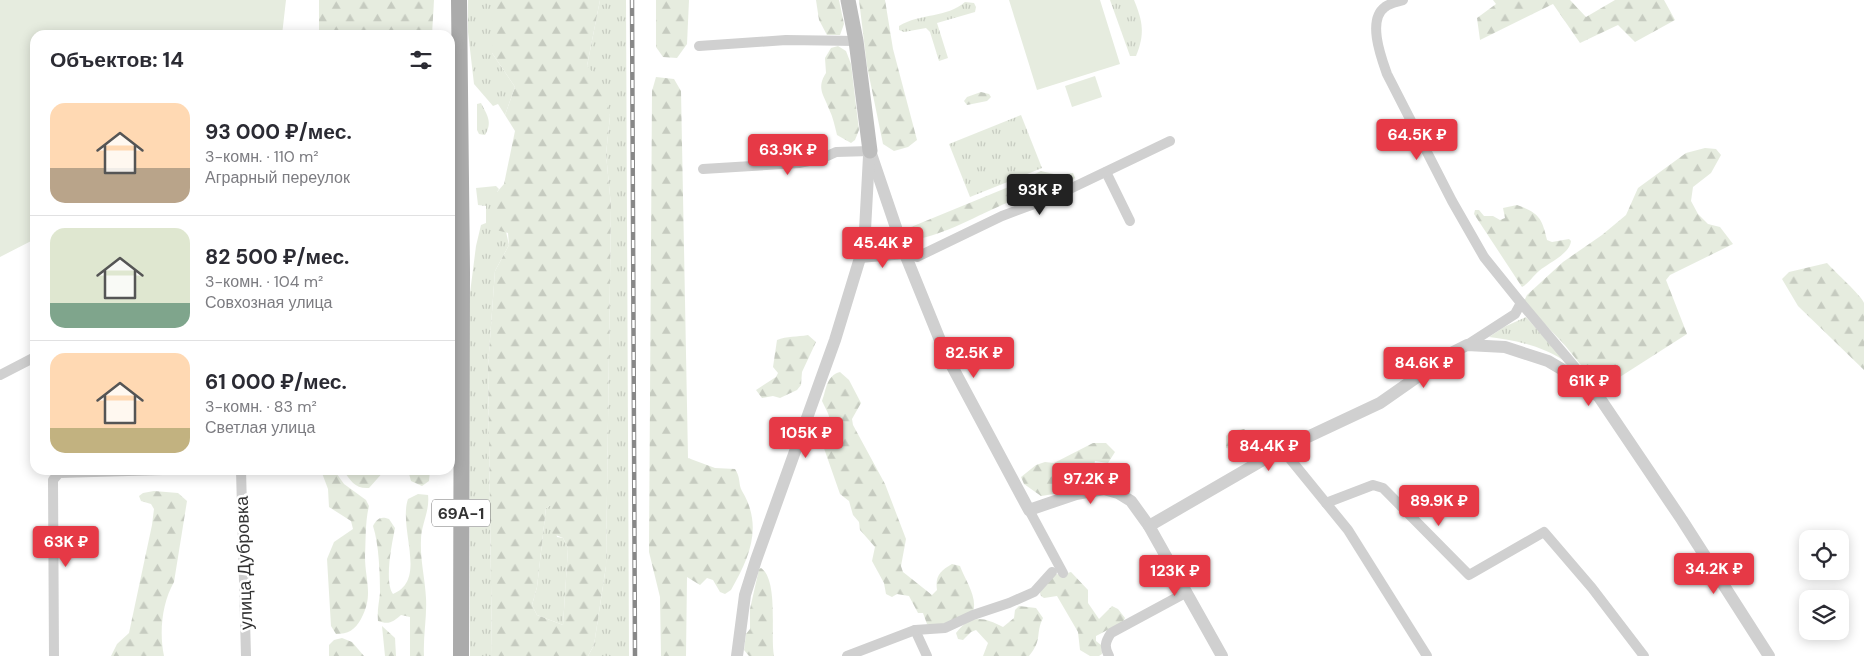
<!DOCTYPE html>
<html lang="ru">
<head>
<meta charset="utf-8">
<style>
  body { margin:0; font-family:"DM Sans",sans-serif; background:#f2f2f3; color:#2b2b33; height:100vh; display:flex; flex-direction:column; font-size:19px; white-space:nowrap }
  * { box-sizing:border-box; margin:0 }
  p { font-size:16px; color:#7c7c81 }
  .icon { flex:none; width:28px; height:28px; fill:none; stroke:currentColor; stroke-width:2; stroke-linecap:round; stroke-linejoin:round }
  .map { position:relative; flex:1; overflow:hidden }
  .drawer { position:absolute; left:30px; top:30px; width:425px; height:445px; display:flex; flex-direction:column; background:#fff; border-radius:15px; box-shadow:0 2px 12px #0003 }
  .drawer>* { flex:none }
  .buttons { position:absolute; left:1799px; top:530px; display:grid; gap:10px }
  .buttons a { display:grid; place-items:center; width:50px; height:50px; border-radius:10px; background:#fff; box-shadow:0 2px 12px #0003; font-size:25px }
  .price { position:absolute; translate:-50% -42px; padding:0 11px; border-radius:5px; background:#e63946; color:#fff; font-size:16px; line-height:32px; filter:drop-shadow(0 1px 2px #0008) }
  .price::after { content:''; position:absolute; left:50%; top:30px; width:15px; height:11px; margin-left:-8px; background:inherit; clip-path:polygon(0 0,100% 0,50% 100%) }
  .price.active { background:#222; color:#fff }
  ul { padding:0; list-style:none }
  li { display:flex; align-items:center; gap:15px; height:125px; padding:0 20px }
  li+li { border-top:1px solid #e1e1e2 }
  li span { display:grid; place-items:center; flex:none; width:140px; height:100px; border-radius:15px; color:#555 }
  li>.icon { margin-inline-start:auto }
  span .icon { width:60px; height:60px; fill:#fffc; stroke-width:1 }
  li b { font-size:21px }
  h2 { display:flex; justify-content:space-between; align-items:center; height:60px; padding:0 20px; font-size:21px }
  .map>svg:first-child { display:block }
  .grass { fill:url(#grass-tufts) }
  .forest { fill:url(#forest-firs); fill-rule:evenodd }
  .green { fill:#e6ecdf }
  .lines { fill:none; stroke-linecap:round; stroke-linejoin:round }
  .minor { stroke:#d0d0d0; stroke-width:10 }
  .tertiary { stroke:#d0d0d0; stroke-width:12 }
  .secondary { stroke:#bdbdbd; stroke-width:15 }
  .primary { stroke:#ababab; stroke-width:16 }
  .rail-casing { stroke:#888; stroke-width:4.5 }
  .rail { stroke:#fff; stroke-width:2.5; stroke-dasharray:8; stroke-linecap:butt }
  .labels { text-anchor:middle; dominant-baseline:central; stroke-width:5; stroke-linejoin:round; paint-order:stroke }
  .shield { fill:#fff; stroke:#707070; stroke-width:1 }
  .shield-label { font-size:16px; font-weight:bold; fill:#333 }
  .street-label { font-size:18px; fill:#333; stroke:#fff }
</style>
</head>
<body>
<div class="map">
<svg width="1864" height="656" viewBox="0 0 1864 656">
  <defs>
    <pattern id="grass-tufts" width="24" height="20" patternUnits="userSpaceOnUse" patternTransform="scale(1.25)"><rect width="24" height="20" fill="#e6ecdf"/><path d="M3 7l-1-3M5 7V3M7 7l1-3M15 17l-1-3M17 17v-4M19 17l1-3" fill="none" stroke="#c6cbc0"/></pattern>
    <pattern id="forest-firs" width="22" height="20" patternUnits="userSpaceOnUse" patternTransform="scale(1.25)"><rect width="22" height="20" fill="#e6ecdf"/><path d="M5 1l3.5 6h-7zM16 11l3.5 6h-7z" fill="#c6cbc0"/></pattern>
  </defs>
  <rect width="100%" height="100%" fill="#fff"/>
  <g class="grass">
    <polygon points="468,0 492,0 492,53 515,87 505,115 498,104 493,106 474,84 468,32"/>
    <polygon points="600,0 626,0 629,656 588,656 594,645 606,566 611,206 606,154 610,116 587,66"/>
    <path d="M 1110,0 L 1134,0 C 1143,22 1145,34 1136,56 L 1130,56 Z"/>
    <path d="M 965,2 L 974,3 L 976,7 L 975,12 L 937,23 L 948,58 L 939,61 L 930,32 L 926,28 L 904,32 L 899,30 L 899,26 C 920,13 947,18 965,2 Z"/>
    <path d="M 481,103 C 487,115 493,122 485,135 L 479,134 L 477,130 L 477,104 Z"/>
    <polygon points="1021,115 1042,168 970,197 949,144"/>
    <polygon points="496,186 499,189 497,192 509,245 495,271 488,366 492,656 470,656 469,301 476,246 481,225 486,223 486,206 478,205 476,188"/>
    <path d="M 1526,317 L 1567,363 C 1546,347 1516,340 1489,337 L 1504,327 Z"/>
    <polygon points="551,505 557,537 563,538 568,548 563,625 537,615 532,605 537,587 546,508"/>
  </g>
  <g class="forest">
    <polygon points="319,0 434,0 432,35 319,35"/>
    <path d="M 492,0 L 600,0 L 587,66 L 601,81 L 610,116 L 606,154 L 611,206 L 606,566 L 594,645 L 588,656 L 492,656 L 488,366 L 495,271 L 509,245 L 508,233 L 496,230 L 497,192 L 504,184 L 515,131 L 505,115 L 515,87 L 492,53 ZM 551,505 L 551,533 L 563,538 L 568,548 L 563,625 L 537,615 L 532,605 L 537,587 L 546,508 Z"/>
    <polygon points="656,0 689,0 687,44 677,58 663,57 656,47"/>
    <polygon points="816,0 839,0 844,24 840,35 827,35 819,20"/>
    <polygon points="859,0 885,0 893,49 917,140 908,147 894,151 883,144 867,66"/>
    <polygon points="1493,0 1570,0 1586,17 1615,0 1664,0 1675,20 1635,42 1618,25 1580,43 1553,4 1480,40 1477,18 1496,4"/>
    <path d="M 838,46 L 846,51 L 851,64 L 859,130 L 855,140 L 851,143 L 837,135 C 835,127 833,117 829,109 C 824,95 816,88 826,73 L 825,58 L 831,48 Z"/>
    <path d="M 656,77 L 674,79 L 681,91 L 688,458 L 715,468 L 735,469 C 741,478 738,484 742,491 C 763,526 750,557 731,590 L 725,594 L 720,592 L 713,580 L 707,578 L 700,585 L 687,577 L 686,656 L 661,656 L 660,597 L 649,552 L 652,91 Z"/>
    <polygon points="981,92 989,94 991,97 987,101 967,105 964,101 967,97"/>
    <path d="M 1705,148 L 1716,149 L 1721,155 L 1711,173 L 1693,187 L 1691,201 L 1698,214 L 1708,224 L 1720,227 L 1733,244 L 1670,275 L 1666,280 L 1687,334 L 1612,382 L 1597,382 C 1583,370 1574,355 1561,341 C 1549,328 1536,316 1524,301 L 1527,295 L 1563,262 L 1602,235 L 1626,215 L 1638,188 L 1686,153 Z"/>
    <path d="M 1041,171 L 1058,175 L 1073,173 L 1075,178 C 1056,193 1031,193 1009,202 C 977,215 946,235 912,240 L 908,232 L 911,227 L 1006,188 Z"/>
    <path d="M 1517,205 C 1539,213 1542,218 1547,240 L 1552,242 L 1569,239 L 1571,241 C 1570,254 1548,263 1539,271 C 1532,277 1530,282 1522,287 L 1474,214 L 1475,210 L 1479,210 L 1484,216 L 1493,216 L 1500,220 L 1505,218 L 1503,208 Z"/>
    <path d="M 1827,263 C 1835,272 1861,295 1864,303 C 1864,315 1864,355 1864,370 L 1798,306 L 1782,279 L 1789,272 Z"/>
    <path d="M 808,335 L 816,342 L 802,372 L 801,385 L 797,390 L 780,398 L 773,396 L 762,398 L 756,390 L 776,377 L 778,373 L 773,367 L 777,340 C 787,336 797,337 808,335 Z"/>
    <path d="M 840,372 L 849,380 L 861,403 L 852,419 L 853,425 L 885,484 L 906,539 L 901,566 L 903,572 L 932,595 L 937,590 C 935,576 940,571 952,564 L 960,566 C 965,580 978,597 973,612 C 959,618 942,631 927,624 L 923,613 L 918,613 L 909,596 L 897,594 L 892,597 L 886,594 L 884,583 L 872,561 L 875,547 L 860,530 L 859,522 L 853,515 L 849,501 L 840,494 L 819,434 C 833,417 831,420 822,401 C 827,388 826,376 840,372 Z"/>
    <polygon points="1244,429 1251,435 1247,445 1236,450 1226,448 1226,436 1229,433 1235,443 1241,440 1236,430"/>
    <polygon points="1093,443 1106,443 1115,452 1108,463 1095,461 1093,470 1054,494 1041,496 1024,484 1021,477 1036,465 1045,462 1054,463"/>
    <path d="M 324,470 L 334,470 L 344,484 L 366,500 L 369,506 C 365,522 366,539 365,556 C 365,581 374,595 361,619 C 355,630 348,634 336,634 L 331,626 L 327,559 L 334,542 L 353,529 L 351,521 L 329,507 L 328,489 L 322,473 Z"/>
    <path d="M 343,470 L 385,470 L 369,488 C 355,489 351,481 343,470 Z"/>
    <polygon points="408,470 430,470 429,481 422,486 411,481"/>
    <path d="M 154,491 L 178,493 L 187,501 L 174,582 C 162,603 159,632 164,656 L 111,656 L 117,644 L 129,633 L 152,525 L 154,509 L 151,504 L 141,501 L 139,496 L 143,493 Z"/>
    <path d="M 418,494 L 428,495 C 430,511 421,525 421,540 C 420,560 425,578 426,598 C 427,618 423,636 424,656 L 410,656 L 410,617 L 401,615 C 393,622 389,625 378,621 C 377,610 379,603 380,593 C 380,574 379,544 373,526 C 377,519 380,516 389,519 L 395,528 C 392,543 384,582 393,594 C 428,580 398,529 408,499 Z"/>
    <path d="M 761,568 C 779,580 770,636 774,656 L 749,656 L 744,650 L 746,634 L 750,629 L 750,609 L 759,569 Z"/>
    <polygon points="1071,572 1088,590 1088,603 1099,619 1112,606 1118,609 1125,618 1123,622 1096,636 1096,641 1101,645 1102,654 1099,656 1090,656 1080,650 1078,632 1057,596 1044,598 1041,596 1040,592 1054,573 1060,575"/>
    <path d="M 1019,606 L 1036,608 L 1043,618 C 1035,634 1043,639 1029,656 L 983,656 L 988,643 L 976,630 L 971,632 L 963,640 L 958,639 L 956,633 C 971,614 983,617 1003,627 L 1014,618 L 1015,610 Z"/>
    <polygon points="382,626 395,638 396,656 385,656"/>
    <polygon points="342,638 352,642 364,656 329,656 329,645 334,640"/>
  </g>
  <g class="green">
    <polygon points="0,0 286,0 282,35 35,35 35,239 0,257"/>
    <polygon points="1009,0 1100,0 1120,64 1037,90"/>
    <polygon points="1095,76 1102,97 1072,107 1065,86"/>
  </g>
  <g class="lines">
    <g class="minor">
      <path d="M 1403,0 C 1398,2 1390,3 1385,7 C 1367,20 1381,57 1387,74 L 1452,201 L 1484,257 L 1521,303 L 1515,314 L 1467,345"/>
      <polyline points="699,46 786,40 856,41"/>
      <polyline points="703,169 799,163 823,158 836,152 870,151"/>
      <polyline points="1106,172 1130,221"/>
      <polyline points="860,258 905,254 917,257 1002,216 1053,197 1170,141"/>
      <polyline points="1521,303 1590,385"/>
      <polyline points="0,375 35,357"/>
      <polyline points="1282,449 1348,530 1427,656"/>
      <polyline points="241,470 246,656"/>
      <polyline points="1326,503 1373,485 1383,488 1469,575 1544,532 1592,588 1644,656"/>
      <polyline points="1029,510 1063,573"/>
      <polyline points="915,630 927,656"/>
      <polyline points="54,656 53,480 59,473 163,470"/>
      <polyline points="847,656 915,630 945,628 973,615 1009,603 1034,592 1052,572"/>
      <path d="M 1109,656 C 1104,647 1105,642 1111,633 L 1187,592"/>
    </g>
    <g class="tertiary">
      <polyline points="870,151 905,254 946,355 1029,510 1076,494 1104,489 1118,493 1131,501 1149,526 1222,656"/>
      <polyline points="1149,526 1282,449 1380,403 1453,352 1467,345 1505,347 1548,361 1575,377 1599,397 1682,520 1769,656"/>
      <polyline points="737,656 745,595 756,560 835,340 860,258 865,230 869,156"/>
    </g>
    <polyline class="secondary" points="848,0 856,41 870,151"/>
    <polyline class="primary" points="459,0 462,272 461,656"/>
    <defs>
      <polyline id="rail" points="632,0 635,656"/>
    </defs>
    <use href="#rail" class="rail-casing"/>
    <use href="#rail" class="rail"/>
  </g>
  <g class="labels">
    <rect class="shield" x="432" y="499.5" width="58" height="27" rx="4"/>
    <g class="shield-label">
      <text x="461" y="513">69А-1</text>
    </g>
    <g class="street-label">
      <text transform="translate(244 563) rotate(-92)">улица Дубровка</text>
    </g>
  </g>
</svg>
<div class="buttons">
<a><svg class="icon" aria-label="locate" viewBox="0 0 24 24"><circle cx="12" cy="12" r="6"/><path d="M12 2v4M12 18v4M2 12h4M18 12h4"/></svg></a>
<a><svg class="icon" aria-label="layers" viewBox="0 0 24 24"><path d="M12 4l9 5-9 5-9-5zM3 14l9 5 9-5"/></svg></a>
</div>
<b class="price" style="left:1417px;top:161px">64.5K ₽</b>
<b class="price" style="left:788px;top:176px">63.9K ₽</b>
<b class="price active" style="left:1040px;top:216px">93K ₽</b>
<b class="price" style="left:883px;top:269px">45.4K ₽</b>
<b class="price" style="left:974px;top:379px">82.5K ₽</b>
<b class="price" style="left:1424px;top:389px">84.6K ₽</b>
<b class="price" style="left:1589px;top:407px">61K ₽</b>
<b class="price" style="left:806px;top:459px">105K ₽</b>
<b class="price" style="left:1269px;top:472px">84.4K ₽</b>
<b class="price" style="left:1091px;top:505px">97.2K ₽</b>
<b class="price" style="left:1439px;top:527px">89.9K ₽</b>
<b class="price" style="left:66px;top:568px">63K ₽</b>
<b class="price" style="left:1714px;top:595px">34.2K ₽</b>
<b class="price" style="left:1175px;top:597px">123K ₽</b>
<section class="drawer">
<h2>Объектов: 14<svg class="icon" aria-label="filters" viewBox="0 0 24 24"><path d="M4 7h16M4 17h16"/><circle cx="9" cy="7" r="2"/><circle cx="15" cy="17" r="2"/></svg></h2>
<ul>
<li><span style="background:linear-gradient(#ffd9b3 65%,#b9a48a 0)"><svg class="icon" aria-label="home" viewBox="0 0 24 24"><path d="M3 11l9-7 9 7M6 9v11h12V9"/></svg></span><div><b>93 000 ₽/мес.</b><p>3-комн. · 110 m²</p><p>Аграрный переулок</p></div></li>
<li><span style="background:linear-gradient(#dfe7d0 75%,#7fa58c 0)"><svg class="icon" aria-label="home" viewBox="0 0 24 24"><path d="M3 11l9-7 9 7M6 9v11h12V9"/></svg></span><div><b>82 500 ₽/мес.</b><p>3-комн. · 104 m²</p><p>Совхозная улица</p></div></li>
<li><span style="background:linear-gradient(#ffd9b3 75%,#c2b280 0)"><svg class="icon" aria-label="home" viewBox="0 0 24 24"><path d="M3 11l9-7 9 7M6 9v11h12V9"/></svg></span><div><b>61 000 ₽/мес.</b><p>3-комн. · 83 m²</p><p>Светлая улица</p></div></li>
</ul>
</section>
</div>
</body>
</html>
